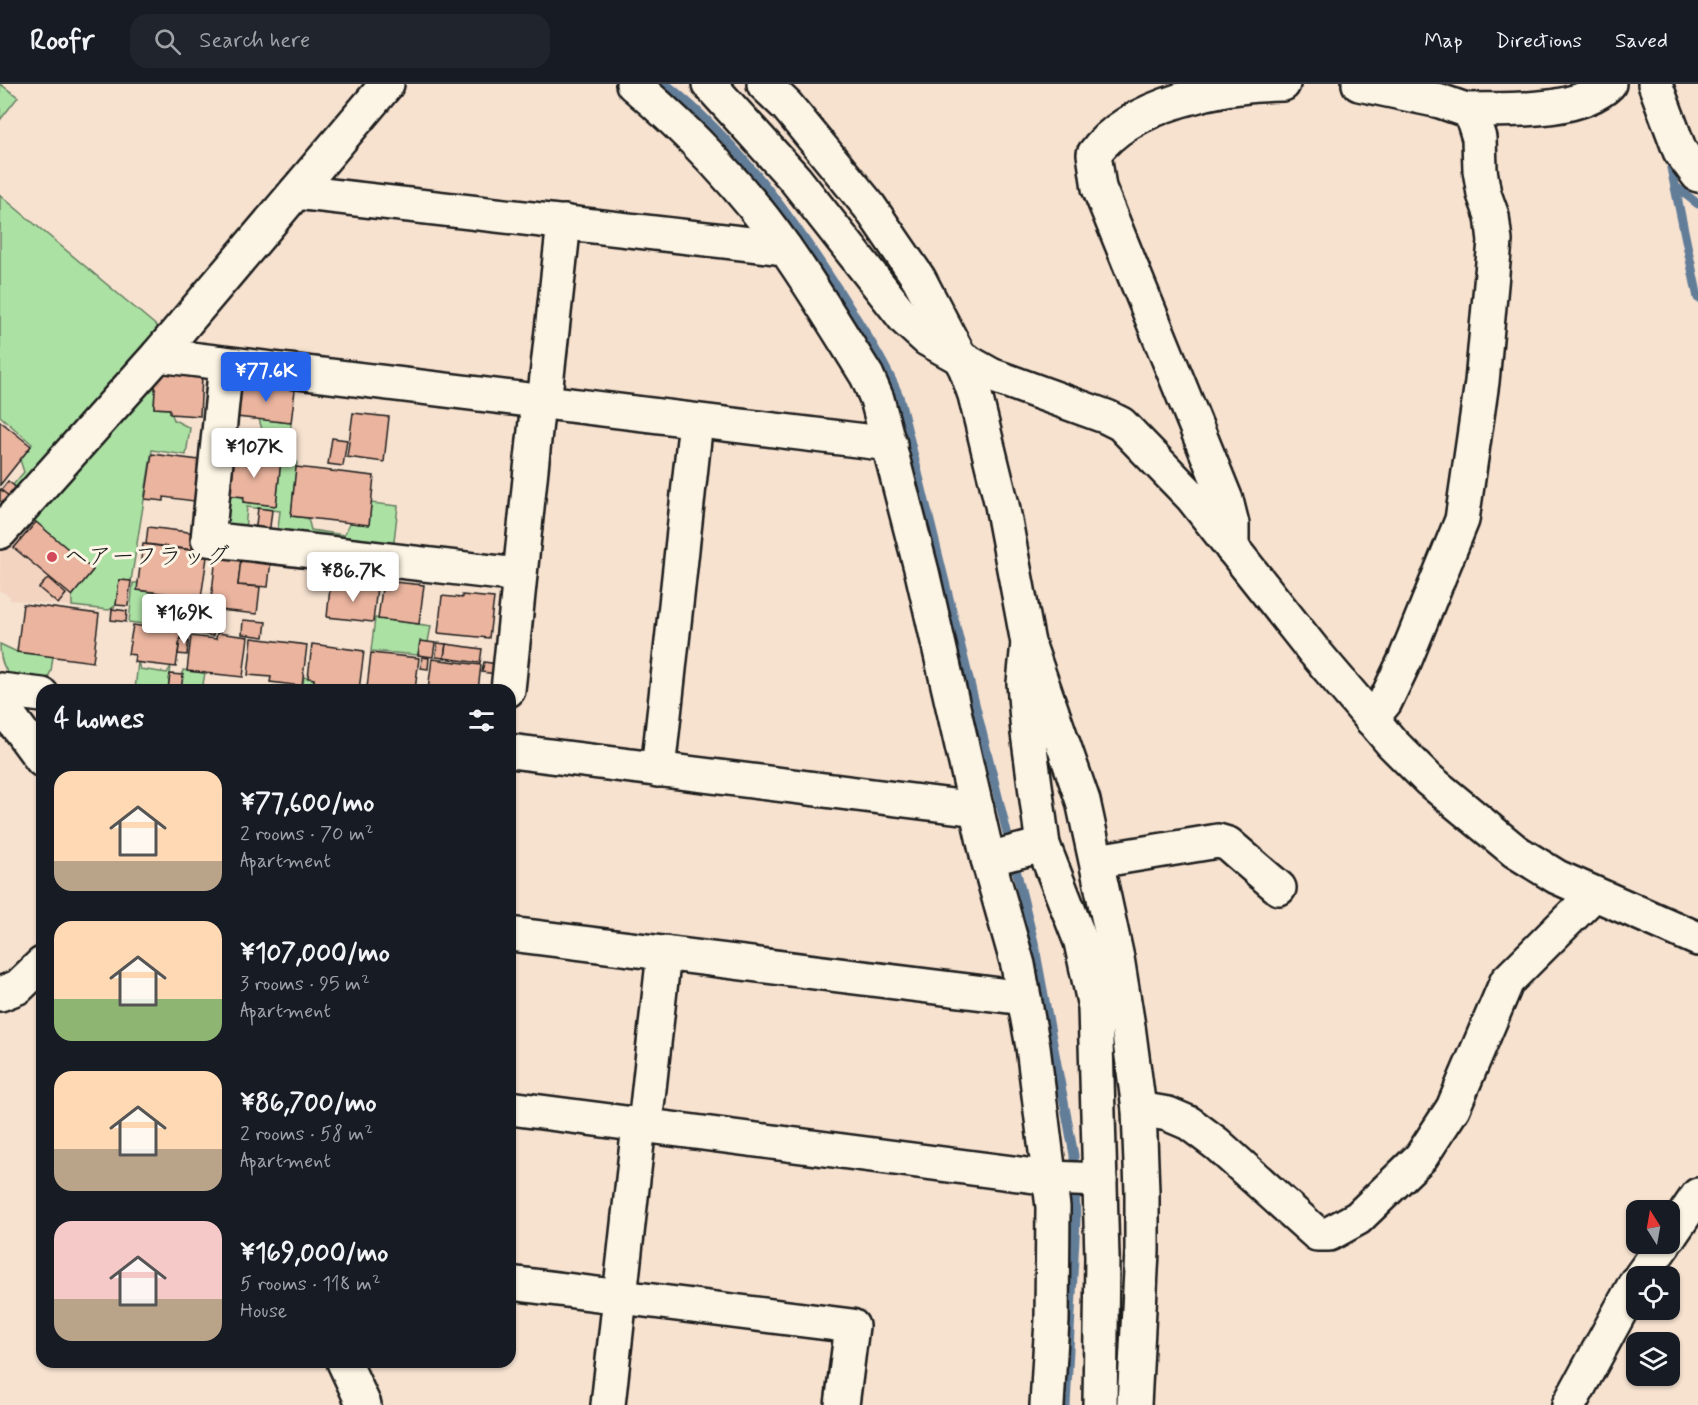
<!DOCTYPE html>
<html lang="en">
<head>
<meta charset="utf-8">
<style>
  body { margin:0; font-family:Mynerve,"Klee One",sans-serif; background:#20242c; color:#f1f3f6; height:100vh; display:flex; flex-direction:column; font-size:22px; white-space:nowrap }
  * { box-sizing:border-box; margin:0 }
  p { font-size:20px; color:#9ea1a6 }
  .icon { flex:none; width:33px; height:33px; fill:none; stroke:currentColor; stroke-width:2; stroke-linecap:round; stroke-linejoin:round }
  .map { position:relative; flex:1; overflow:hidden }
  .sheet { position:absolute; left:36px; top:600px; width:480px; height:684px; display:flex; flex-direction:column; background:#171b24; border-radius:18px; box-shadow:0 2px 4px #0004 }
  .sheet>* { flex:none }
  .needle { width:39px; rotate:349deg }
  .buttons { position:absolute; left:1626px; top:1116px; display:grid; gap:12px }
  .buttons a { display:grid; place-items:center; width:54px; height:54px; border-radius:12px; background:#171b24; box-shadow:0 2px 4px #0004; font-size:30px }
  .price { position:absolute; translate:-50% -51px; padding:0 14px; border-radius:6px; background:#fff; color:#222; font-size:20px; line-height:39px; filter:drop-shadow(0 2px 3px #0008) }
  .price::after { content:''; position:absolute; left:50%; top:36px; width:18px; height:14px; margin-left:-9px; background:inherit; clip-path:polygon(0 0,100% 0,50% 100%) }
  .price.current { background:#2563eb; color:#fff }
  ul { padding:0; list-style:none }
  li { display:flex; align-items:center; gap:18px; height:150px; padding:0 18px }
  li span { display:grid; place-items:center; flex:none; width:168px; height:120px; border-radius:18px; color:#555 }
  li>.icon { margin-inline-start:auto }
  span .icon { width:72px; height:72px; fill:#fffc; stroke-width:1 }
  li b { font-size:26px }
  h2 { display:flex; justify-content:space-between; align-items:center; height:72px; padding:0 18px; font-size:26px }
  header { display:flex; align-items:center; gap:36px; box-sizing:border-box; height:84px; padding:0 30px; background:#171b24; border-bottom:2px solid #363941 }
  header strong { font-size:28px }
  nav { display:flex; gap:33px; margin-inline-start:auto; font-size:21px }
  .search { width:420px; height:54px; background:#20242c; display:flex; align-items:center; gap:15px; box-sizing:border-box; padding:0 21px; border-radius:18px; color:#9ea1a6; font-size:22px }
  .map>svg:first-child { display:block }
  .built { fill:#f3d4c1 }
  .green { fill:#ace1a4; stroke:#647e60; stroke-width:1.5 }
  .lines { fill:none; stroke-linecap:round; stroke-linejoin:round }
  .stream { stroke:#627d98; stroke-width:9 }
  .building { fill:#eab49e; stroke:#1c1c1c; stroke-width:1.5 }
  .street-casing { stroke:#1c1c1c; stroke-width:38 }
  .secondary-casing { stroke:#1c1c1c; stroke-width:38 }
  .street { stroke:#fcf5e5; stroke-width:33 }
  .secondary { stroke:#fcf5e5; stroke-width:33 }
  .poi-dot { fill:#d1495b; stroke:#fcf5e5; stroke-width:2 }
  .labels { text-anchor:middle; dominant-baseline:central; stroke-width:6; stroke-linejoin:round; paint-order:stroke }
  .poi-label { font-size:24px; fill:#1c1c1c; stroke:#fcf5e5; text-anchor:start }
</style>
</head>
<body>
<header>
<strong>Roofr</strong>
<div class="search"><svg class="icon" aria-label="search" viewBox="0 0 24 24"><circle cx="10" cy="10" r="6"/><path d="M15 15l6 6"/></svg>Search here</div>
<nav><a>Map</a><a>Directions</a><a>Saved</a></nav>
</header>
<div class="map">
<svg width="1698" height="1321" viewBox="0 0 1698 1321">
  <rect width="100%" height="100%" fill="#f7e2d0"/>
  <filter id="ink" filterUnits="userSpaceOnUse"><feTurbulence type="fractalNoise" baseFrequency=".0167" numOctaves="2"/><feDisplacementMap in="SourceGraphic" scale="12" xChannelSelector="R" yChannelSelector="G"/><feConvolveMatrix kernelMatrix="1 2 1 2 8 2 1 2 1" color-interpolation-filters="sRGB"/></filter>
  <g filter="url(#ink)">
    <polygon class="built" points="20,426 93,486 131,497 128,522 116,521 109,526 10,516 10,512 0,507 0,448"/>
    <g class="green">
      <polygon points="0,0 18,13 0,36"/>
      <polygon points="0,111 165,249 24,410 13,401 24,388 20,376 32,360 0,332"/>
      <polygon points="156,289 154,324 170,325 174,336 190,344 186,371 152,366 131,497 119,496 116,521 109,526 72,522 72,512 93,486 25,429"/>
      <polygon points="259,335 291,339 290,361 279,360 278,373 230,367 231,356 263,349"/>
      <polygon points="281,376 297,377 291,432 308,434 311,446 344,451 350,439 369,441 371,419 398,422 393,466 277,453 280,427 247,423 245,446 231,445 223,438 226,411 244,413 243,418 276,422"/>
      <polygon points="133,499 138,499 138,506 212,516 209,535 197,534 195,547 129,538"/>
      <polygon points="375,534 431,542 428,558 420,558 418,571 371,567"/>
      <path d="M 0,560 L 17,568 L 53,572 L 51,587 L 44,601 C 15,595 0,594 0,560 Z"/>
      <polygon points="138,578 140,585 167,589 171,582 168,606 135,606"/>
      <polygon points="183,586 205,589 202,606 181,606"/>
      <polygon points="304,593 314,595 314,599 338,602 337,605 341,606 302,606"/>
    </g>
    <g class="lines">
      <g class="stream">
        <path d="M 666,0 C 737,56 789,130 838,205 C 860,240 883,274 899,312 L 1034,858 L 1074,1071 L 1076,1136 L 1066,1321"/>
        <polyline points="1671,84 1698,214"/>
        <polyline points="1676,103 1698,120"/>
      </g>
    </g>
    <g class="building">
      <polygon points="156,289 202,292 200,332 170,330 170,325 154,324"/>
      <polygon points="240,300 295,306 291,339 237,333"/>
      <polygon points="353,329 389,333 384,378 347,373"/>
      <polygon points="0,337 31,362 0,401"/>
      <polygon points="332,354 347,356 343,382 328,380"/>
      <polygon points="279,360 287,361 286,373 278,373"/>
      <polygon points="152,370 199,376 194,417 164,413 164,417 145,415"/>
      <polygon points="231,370 281,376 276,422 243,418 244,413 226,411"/>
      <polygon points="296,383 374,392 369,441 291,432"/>
      <polygon points="8,397 24,410 16,419 1,406"/>
      <polygon points="0,405 12,415 6,422 0,417"/>
      <polygon points="258,424 272,426 269,451 255,449"/>
      <polygon points="36,438 93,486 72,512 14,464"/>
      <polygon points="148,443 196,449 194,466 146,460"/>
      <polygon points="143,460 198,467 197,472 207,473 201,514 137,506"/>
      <polygon points="216,473 241,476 238,501 260,503 257,530 210,525"/>
      <polygon points="241,474 271,476 268,503 238,501"/>
      <polygon points="48,494 66,510 58,520 39,504"/>
      <polygon points="119,496 131,497 128,522 116,521"/>
      <polygon points="383,497 424,501 419,540 378,535"/>
      <polygon points="343,499 377,503 373,538 327,533 330,504 342,505"/>
      <polygon points="462,511 494,514 489,554 438,549 442,512 462,514"/>
      <polygon points="23,520 99,530 93,578 17,568"/>
      <polygon points="112,525 127,527 126,538 111,536"/>
      <polygon points="197,533 208,535 207,543 195,542"/>
      <polygon points="243,536 266,538 264,553 242,550"/>
      <polygon points="133,541 181,548 176,583 134,578 135,571 128,570"/>
      <polygon points="204,543 214,544 213,552 202,550"/>
      <polygon points="217,549 248,553 243,593 187,587 191,552 216,555"/>
      <polygon points="181,550 189,551 187,571 178,570"/>
      <polygon points="252,554 307,561 302,602 270,598 271,593 248,591"/>
      <polygon points="420,557 435,559 433,573 418,571"/>
      <polygon points="437,559 446,560 444,574 436,573"/>
      <polygon points="312,560 364,567 359,606 337,605 338,602 314,598 314,595 308,594"/>
      <polygon points="446,560 482,565 480,579 444,574"/>
      <polygon points="371,569 419,574 415,606 367,604"/>
      <polygon points="422,573 429,574 428,585 421,584"/>
      <polygon points="432,575 481,581 478,606 428,606"/>
      <polygon points="484,578 497,580 496,590 482,588"/>
      <polygon points="170,590 183,591 181,606 168,606"/>
    </g>
    <g class="lines">
      <defs>
        <g id="street">
          <path d="M 633,0 C 688,46 744,105 785,164 C 814,205 840,249 867,292 L 877,315 L 922,488 L 988,775 L 1018,881 L 1033,963 L 1053,1123 L 1052,1236 L 1047,1321"/>
          <polyline points="709,0 795,95 906,236 927,255 991,291 1107,333 1121,340 1192,413 1313,566 1392,659 1429,696 1515,767 1557,793 1698,855"/>
          <polyline points="1359,0 1440,17 1466,26 1472,32 1479,54 1480,86 1484,110 1492,132 1495,157 1482,298 1462,436 1405,576 1385,618 1371,635"/>
          <polyline points="1655,0 1680,67 1698,91"/>
          <path d="M 1466,26 C 1507,25 1578,30 1609,0"/>
          <polyline points="296,108 785,164"/>
          <polyline points="158,271 890,360"/>
          <polyline points="226,280 208,455 519,491"/>
          <polyline points="544,319 564,138"/>
          <polyline points="0,448 158,271 387,0"/>
          <path d="M 1232,464 L 1232,440 L 1226,416 L 1099,104 L 1094,70 C 1129,20 1225,0 1283,0"/>
          <polyline points="1028,559 1024,599 1028,649 1043,761 1081,858 1095,923 1102,1173 1100,1321"/>
          <polyline points="0,606 42,611"/>
          <polyline points="508,606 538,318"/>
          <polyline points="510,667 977,725"/>
          <polyline points="658,686 696,337"/>
          <polyline points="988,775 1043,761"/>
          <polyline points="1097,777 1218,757 1228,760 1279,804"/>
          <polyline points="510,850 1024,914"/>
          <polyline points="0,910 18,903 42,880"/>
          <polyline points="510,1024 1050,1094 1100,1096"/>
          <polyline points="1139,1025 1168,1030 1189,1039 1217,1060 1317,1150 1329,1150 1358,1134 1421,1073 1453,1024 1507,897 1594,810"/>
          <polyline points="645,1041 664,869"/>
          <polyline points="1670,1152 1698,1111"/>
          <polyline points="1641,1192 1664,1160"/>
          <polyline points="510,1199 852,1242 842,1321"/>
          <polyline points="608,1321 639,1041"/>
          <polyline points="1569,1321 1636,1198"/>
        </g>
        <g id="secondary">
          <polyline points="764,0 787,22 869,122 919,195 966,285 975,311 1002,421 1028,559 1083,717 1117,874 1128,942 1139,1025 1142,1108 1142,1167 1134,1321"/>
          <polyline points="0,619 42,676"/>
          <polyline points="344,1278 364,1321"/>
        </g>
      </defs>
      <use href="#street" class="street-casing"/>
      <use href="#secondary" class="secondary-casing"/>
      <use href="#street" class="street"/>
      <use href="#secondary" class="secondary"/>
    </g>
  </g>
  <circle class="poi-dot" cx="52" cy="473" r="6"/>
  <g class="labels">
    <g class="poi-label">
      <text x="64" y="473">ヘアーフラッグ</text>
    </g>
  </g>
</svg>
<div class="buttons">
<a><svg class="needle" viewBox="-14 -14 28 28"><path d="M0-13l5 13h-10z" fill="#e53935"/><path d="M0 13l5-13h-10z" fill="#9ea1a6"/></svg></a>
<a><svg class="icon" aria-label="locate" viewBox="0 0 24 24"><circle cx="12" cy="12" r="6"/><path d="M12 2v4M12 18v4M2 12h4M18 12h4"/></svg></a>
<a><svg class="icon" aria-label="layers" viewBox="0 0 24 24"><path d="M12 4l9 5-9 5-9-5zM3 14l9 5 9-5"/></svg></a>
</div>
<b class="price current" style="left:266px;top:319px">¥77.6K</b>
<b class="price" style="left:254px;top:395px">¥107K</b>
<b class="price" style="left:353px;top:519px">¥86.7K</b>
<b class="price" style="left:184px;top:561px">¥169K</b>
<section class="sheet">
<h2>4 homes<svg class="icon" aria-label="filters" viewBox="0 0 24 24"><path d="M4 7h16M4 17h16"/><circle cx="9" cy="7" r="2"/><circle cx="15" cy="17" r="2"/></svg></h2>
<ul>
<li><span style="background:linear-gradient(#ffd9b3 75%,#b9a48a 0)"><svg class="icon" aria-label="home" viewBox="0 0 24 24"><path d="M3 11l9-7 9 7M6 9v11h12V9"/></svg></span><div><b>¥77,600/mo</b><p>2 rooms · 70 m²</p><p>Apartment</p></div></li>
<li><span style="background:linear-gradient(#ffd9b3 65%,#8fb573 0)"><svg class="icon" aria-label="home" viewBox="0 0 24 24"><path d="M3 11l9-7 9 7M6 9v11h12V9"/></svg></span><div><b>¥107,000/mo</b><p>3 rooms · 95 m²</p><p>Apartment</p></div></li>
<li><span style="background:linear-gradient(#ffd9b3 65%,#b9a48a 0)"><svg class="icon" aria-label="home" viewBox="0 0 24 24"><path d="M3 11l9-7 9 7M6 9v11h12V9"/></svg></span><div><b>¥86,700/mo</b><p>2 rooms · 58 m²</p><p>Apartment</p></div></li>
<li><span style="background:linear-gradient(#f6c9c9 65%,#b9a48a 0)"><svg class="icon" aria-label="home" viewBox="0 0 24 24"><path d="M3 11l9-7 9 7M6 9v11h12V9"/></svg></span><div><b>¥169,000/mo</b><p>5 rooms · 118 m²</p><p>House</p></div></li>
</ul>
</section>
</div>
</body>
</html>
